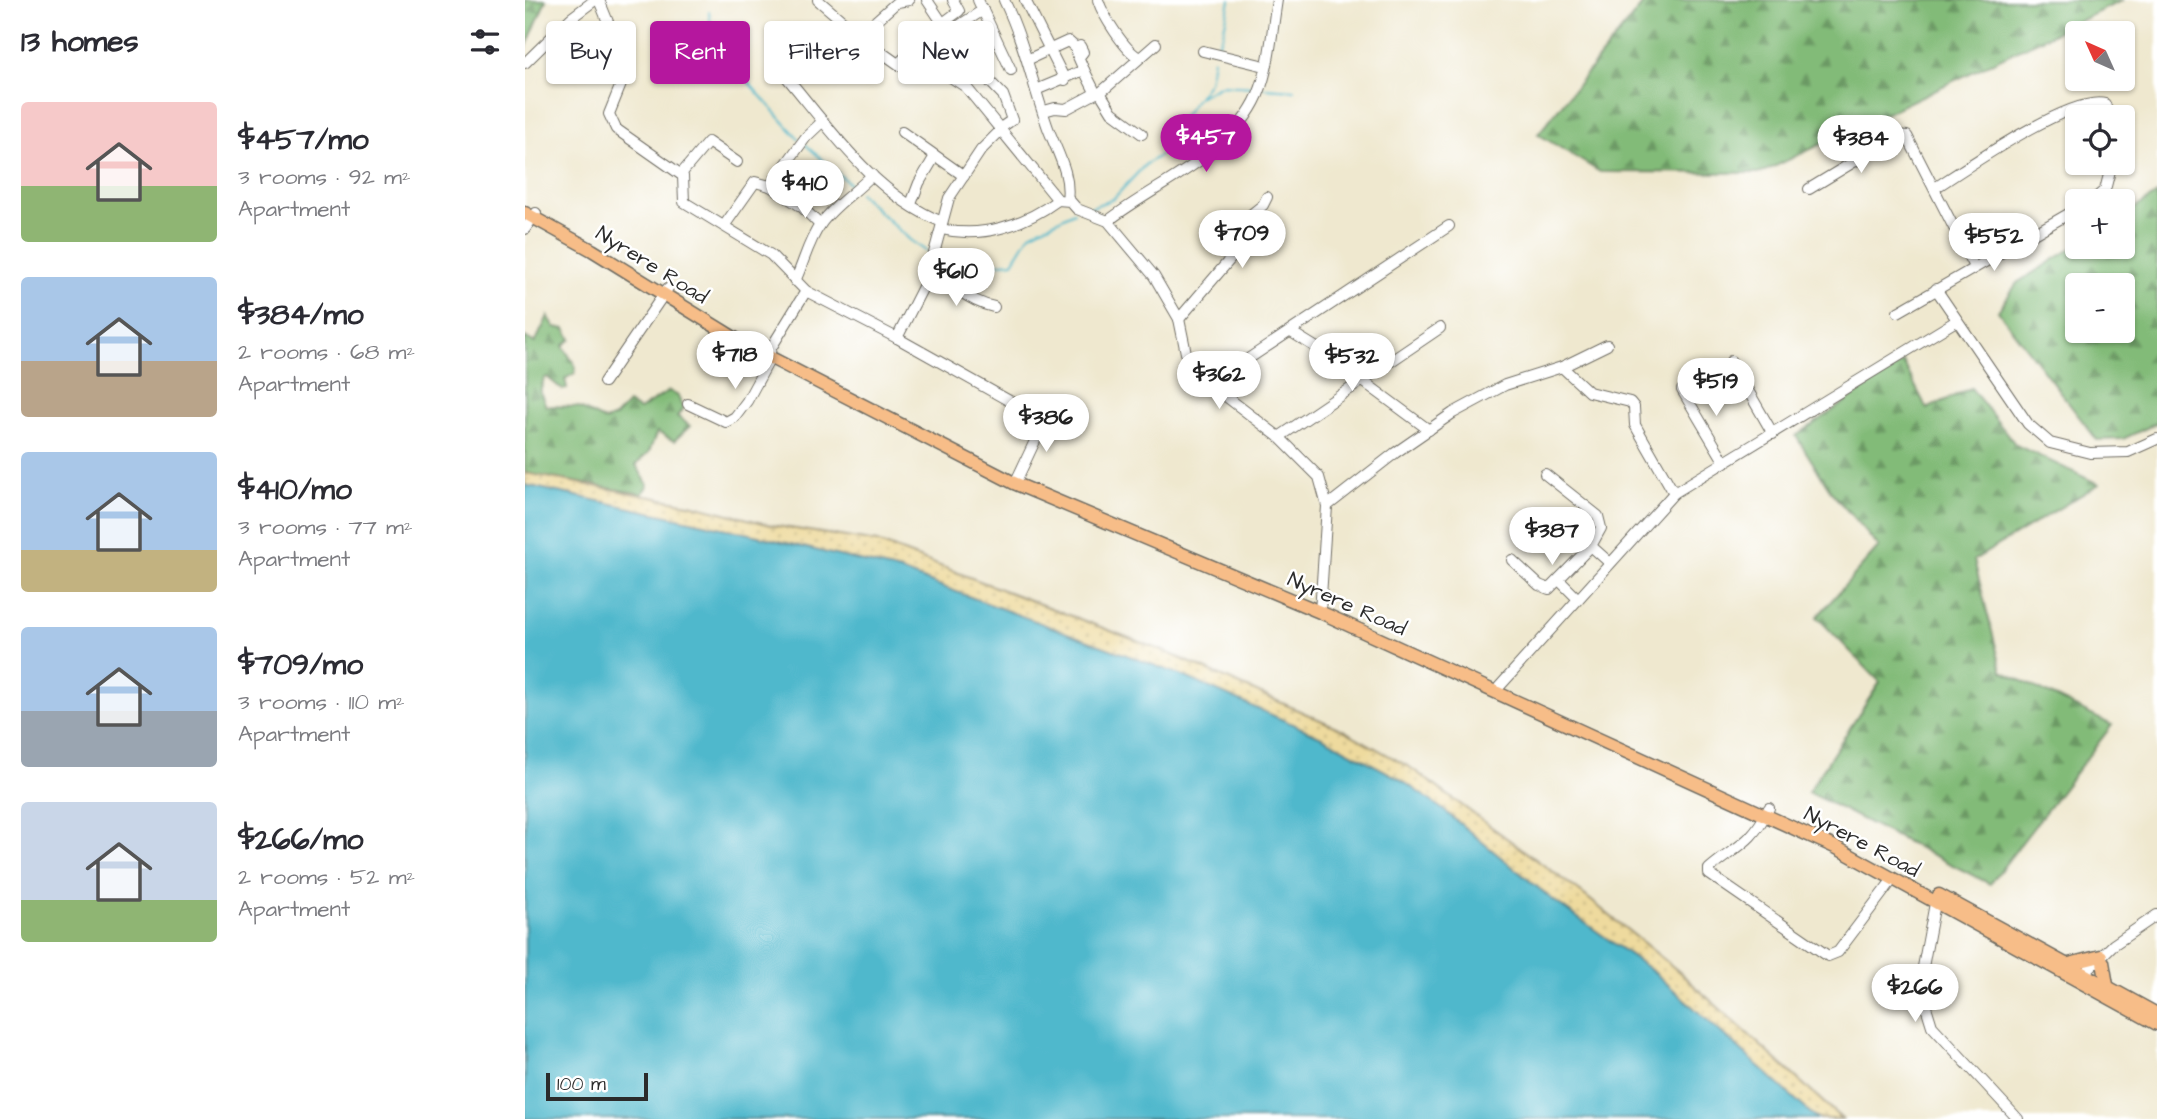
<!DOCTYPE html>
<html lang="en">
<head>
<meta charset="utf-8">
<style>
  body { margin:0; font-family:"Architects Daughter",sans-serif; background:#f7f7f7; color:#2b2b33; height:100vh; display:flex; flex-direction:column; font-size:26px; white-space:nowrap }
  * { box-sizing:border-box; margin:0 }
  p { font-size:23px; color:#7c7c81 }
  .icon { flex:none; width:38px; height:38px; fill:none; stroke:currentColor; stroke-width:2; stroke-linecap:round; stroke-linejoin:round }
  .map { position:relative; flex:1; overflow:hidden }
  .panel { display:flex; flex-direction:column; background:#fff; width:525px }
  .panel>* { flex:none }
  .guide { position:absolute; left:21px; top:21px; width:665px; height:63px; display:flex; gap:14px }
  .needle { width:46px; rotate:315deg }
  .fabs { position:absolute; left:1540px; top:21px; display:grid; gap:14px }
  .fabs a { display:grid; place-items:center; width:70px; height:70px; border-radius:7px; background:#fff; box-shadow:0 2px 5px #0004; font-size:35px }
  .scale { position:absolute; left:21px; bottom:18px; width:102px; box-sizing:border-box; padding-left:7px; border:4px solid #2b2b2b; border-top:0; font-size:19px; line-height:24px; white-space:nowrap; color:#2b2b2b; -webkit-text-stroke:5px #fff; paint-order:stroke }
  .price { position:absolute; translate:-50% -60px; padding:0 16px; border-radius:24px; background:#fff; color:#222; font-size:23px; line-height:46px; filter:drop-shadow(0 2px 4px #0008) }
  .price::after { content:''; position:absolute; left:50%; top:42px; width:21px; height:16px; margin-left:-10px; background:inherit; clip-path:polygon(0 0,100% 0,50% 100%) }
  .price.active { background:#b5179e; color:#fff }
  ul { padding:0; list-style:none }
  li { display:flex; align-items:center; gap:21px; height:175px; padding:0 21px }
  li span { display:grid; place-items:center; flex:none; width:196px; height:140px; border-radius:7px; color:#555 }
  li>.icon { margin-inline-start:auto }
  span .icon { width:84px; height:84px; fill:#fffc; stroke-width:1 }
  li b { font-size:30px }
  h2 { display:flex; justify-content:space-between; align-items:center; height:84px; padding:0 21px; font-size:30px }
  .pill { padding:0 24px; border-radius:7px; background:#fff; box-shadow:0 2px 5px #0004; font-size:24px; line-height:63px }
  .pill.active { background:#b5179e; color:#fff }
  main { display:flex; flex:1; min-height:0 }
  .map>svg:first-child { display:block }
  .forest { fill:url(#forest-firs); stroke:#567352; stroke-width:2; fill-rule:evenodd }
  .sand { fill:url(#sand-dots); stroke:#8c8264; stroke-width:2 }
  .water { fill:#4fb8cc; stroke:#3d727c; stroke-width:2 }
  .lines { fill:none; stroke-linecap:round; stroke-linejoin:round }
  .stream { stroke:#4fb8cc; stroke-width:2 }
  .minor-casing { stroke:#706d64; stroke-width:12 }
  .major-casing { stroke:#706d64; stroke-width:15 }
  .minor { stroke:#fff; stroke-width:10 }
  .major { stroke:#f7bd88; stroke-width:12 }
  .labels { text-anchor:middle; dominant-baseline:central; stroke-width:5; stroke-linejoin:round; paint-order:stroke }
  .street-label { font-size:21px; fill:#2b2b2b; stroke:#fff }
</style>
</head>
<body>
<main>
<section class="panel">
<h2>13 homes<svg class="icon" aria-label="filters" viewBox="0 0 24 24"><path d="M4 7h16M4 17h16"/><circle cx="9" cy="7" r="2"/><circle cx="15" cy="17" r="2"/></svg></h2>
<ul>
<li><span style="background:linear-gradient(#f6c9c9 60%,#8fb573 0)"><svg class="icon" aria-label="home" viewBox="0 0 24 24"><path d="M3 11l9-7 9 7M6 9v11h12V9"/></svg></span><div><b>$457/mo</b><p>3 rooms · 92 m²</p><p>Apartment</p></div></li>
<li><span style="background:linear-gradient(#a9c7e8 60%,#b9a48a 0)"><svg class="icon" aria-label="home" viewBox="0 0 24 24"><path d="M3 11l9-7 9 7M6 9v11h12V9"/></svg></span><div><b>$384/mo</b><p>2 rooms · 68 m²</p><p>Apartment</p></div></li>
<li><span style="background:linear-gradient(#a9c7e8 70%,#c2b280 0)"><svg class="icon" aria-label="home" viewBox="0 0 24 24"><path d="M3 11l9-7 9 7M6 9v11h12V9"/></svg></span><div><b>$410/mo</b><p>3 rooms · 77 m²</p><p>Apartment</p></div></li>
<li><span style="background:linear-gradient(#a9c7e8 60%,#9aa5b1 0)"><svg class="icon" aria-label="home" viewBox="0 0 24 24"><path d="M3 11l9-7 9 7M6 9v11h12V9"/></svg></span><div><b>$709/mo</b><p>3 rooms · 110 m²</p><p>Apartment</p></div></li>
<li><span style="background:linear-gradient(#c9d6e8 70%,#8fb573 0)"><svg class="icon" aria-label="home" viewBox="0 0 24 24"><path d="M3 11l9-7 9 7M6 9v11h12V9"/></svg></span><div><b>$266/mo</b><p>2 rooms · 52 m²</p><p>Apartment</p></div></li>
</ul>
</section>
<div class="map">
<svg width="1632" height="1119" viewBox="0 0 1632 1119">
  <defs>
    <pattern id="forest-firs" width="22" height="20" patternUnits="userSpaceOnUse" patternTransform="scale(1.75)"><rect width="22" height="20" fill="#82bb78"/><path d="M5 1l3.5 6h-7zM16 11l3.5 6h-7z" fill="#6b9863"/></pattern>
    <pattern id="sand-dots" width="8" height="8" patternUnits="userSpaceOnUse" patternTransform="scale(1.75)"><rect width="8" height="8" fill="#eeda9e"/><path d="M2 2h.1M6 6h.1" fill="none" stroke="#cb8" stroke-width="1.8" stroke-linecap="round"/></pattern>
  </defs>
  <rect width="100%" height="100%" fill="#fff"/>
  <filter id="ink" filterUnits="userSpaceOnUse"><feTurbulence type="fractalNoise" baseFrequency=".0143" numOctaves="2"/><feDisplacementMap in="SourceGraphic" scale="14" xChannelSelector="R" yChannelSelector="G"/><feConvolveMatrix kernelMatrix="1 2 1 2 8 2 1 2 1" color-interpolation-filters="sRGB"/></filter>
  <filter id="wash" filterUnits="userSpaceOnUse"><feTurbulence type="fractalNoise" baseFrequency=".00686" numOctaves="4" result="noise"/><feDisplacementMap in="SourceGraphic" scale="28" xChannelSelector="R" yChannelSelector="G"/><feGaussianBlur stdDeviation="1.57" result="paint"/><feColorMatrix in="noise" values="0 0 0 0 0 0 0 0 0 0 0 0 0 0 0 0 0 1.4 0 .05"/><feComposite in="paint" operator="in"/></filter>
  <g filter="url(#wash)">
    <rect width="100%" height="100%" fill="#efe8cf"/>
    <g class="forest">
      <polygon points="0,0 21,0 0,50"/>
      <polygon points="1121,0 1598,0 1236,173 1075,172 1013,134"/>
      <path d="M 1632,194 L 1632,423 L 1598,439 L 1572,440 L 1473,311 L 1492,283 L 1552,245 L 1598,247 L 1598,216 ZM 1552,285 L 1598,285 L 1598,331 L 1552,331 Z"/>
      <polygon points="23,316 30,327 40,329 46,339 38,346 51,367 50,373 40,379 42,388 38,390 22,377 19,379 15,392 21,406 53,407 80,421 90,417 103,403 114,410 144,391 153,396 158,409 152,416 165,426 149,441 132,432 124,452 111,465 123,485 117,494 0,473 0,337 10,343"/>
      <polygon points="1378,362 1402,409 1446,388 1491,445 1574,484 1449,560 1477,671 1587,725 1465,884 1283,792 1355,682 1292,617 1354,547 1307,493 1271,436"/>
    </g>
    <polygon class="sand" points="0,473 169,505 246,525 352,542 641,652 818,730 886,768 1058,894 1152,970 1317,1119 1292,1119 1130,973 1028,900 917,809 875,779 798,738 658,676 375,571 225,534 0,485"/>
    <polygon class="water" points="0,485 225,534 375,571 658,676 799,738 875,779 917,809 1028,900 1130,973 1292,1119 0,1119"/>
    <g class="lines">
      <g class="stream">
        <polyline points="184,12 185,20 224,83 273,138"/>
        <polyline points="690,50 698,34 705,0"/>
        <polyline points="739,88 769,90"/>
        <polyline points="675,96 696,85 730,87"/>
        <polyline points="280,144 328,187"/>
        <polyline points="334,193 385,240 404,253"/>
        <polyline points="564,208 588,199 621,164 642,151 651,126 684,82 688,59"/>
        <polyline points="413,256 466,264 488,262 505,234 549,212"/>
      </g>
    </g>
  </g>
  <g filter="url(#ink)">
    <g class="lines">
      <defs>
        <g id="minor">
          <polyline points="74,0 85,27 103,55 103,67 84,114 91,129 158,176 159,202 246,255 281,291 372,338 515,418 517,426 493,477"/>
          <polyline points="293,0 342,42 383,71 398,59 441,87 533,200 545,201 552,209 583,221 629,276 654,319 661,353 694,391 754,437 794,477 802,506 795,612"/>
          <polyline points="402,0 438,54 478,95 487,120 474,129"/>
          <polyline points="453,0 486,70"/>
          <path d="M 479,0 C 500,44 507,83 523,128 C 532,152 546,174 542,200"/>
          <polyline points="500,0 540,80"/>
          <path d="M 573,0 C 578,16 600,50 613,57"/>
          <polyline points="423,33 458,10"/>
          <polyline points="335,35 372,2 384,0"/>
          <polyline points="678,51 740,66"/>
          <polyline points="554,57 558,52 555,46 551,52 559,70"/>
          <polyline points="504,59 543,41 551,48"/>
          <polyline points="0,63 46,18 70,0"/>
          <polyline points="374,63 406,32 434,11 428,0"/>
          <path d="M 254,68 C 302,124 346,193 417,222"/>
          <polyline points="511,90 559,70 570,92 576,94 587,112 617,134"/>
          <polyline points="575,93 631,44"/>
          <polyline points="519,111 530,108 541,109 571,93"/>
          <polyline points="377,132 439,176"/>
          <polyline points="156,174 183,142 212,162"/>
          <path d="M 1410,188 C 1441,168 1548,94 1580,104 L 1584,117"/>
          <polyline points="1284,189 1373,135 1382,136 1449,267"/>
          <polyline points="1567,201 1580,190 1587,163"/>
          <polyline points="386,204 394,183 410,156"/>
          <path d="M 583,221 C 633,182 706,156 733,95 C 745,66 747,30 752,0"/>
          <polyline points="295,225 277,207 245,186 281,137 298,121"/>
          <polyline points="199,226 230,182 245,186"/>
          <polyline points="0,229 11,213"/>
          <path d="M 416,229 C 457,239 499,225 533,200"/>
          <path d="M 403,276 C 428,282 443,302 469,307"/>
          <path d="M 270,281 C 279,262 283,242 295,225 C 309,205 330,193 347,175"/>
          <polyline points="1411,289 1503,424 1525,443 1565,453 1603,452 1632,439"/>
          <polyline points="1373,312 1552,209"/>
          <polyline points="654,319 713,250 723,217 738,205 742,197"/>
          <polyline points="766,332 800,353 904,430"/>
          <polyline points="372,338 402,279 424,198 456,150 475,131"/>
          <polyline points="1206,361 1248,434"/>
          <polyline points="1037,367 1064,392 1105,402 1109,407 1110,425 1149,493"/>
          <polyline points="79,382 143,288"/>
          <polyline points="1157,390 1199,461"/>
          <polyline points="694,391 698,381 717,363 924,226"/>
          <polyline points="163,404 201,422 210,417 222,401 242,364 246,348 281,291"/>
          <polyline points="754,437 915,328"/>
          <polyline points="1020,474 1073,516 1076,528 1066,546 1085,563"/>
          <polyline points="802,506 870,453 928,413 980,385 1037,367 1082,345"/>
          <polyline points="987,560 1014,585 1024,589 1066,546"/>
          <polyline points="1035,581 1052,598"/>
          <polyline points="974,687 1149,493 1431,321"/>
          <path d="M 1244,808 C 1226,845 1212,845 1184,869 L 1184,874 L 1303,956 L 1313,952 L 1368,879"/>
          <polyline points="1411,898 1398,967 1398,997 1407,1026 1493,1119"/>
          <polyline points="1554,978 1588,945 1632,915"/>
        </g>
        <g id="major">
          <polyline points="0,213 67,250 219,344 489,483 795,612 1312,848 1632,1024"/>
          <polyline points="1414,895 1632,1014"/>
          <polyline points="1578,962 1582,985"/>
          <polyline points="1544,964 1576,956"/>
        </g>
      </defs>
      <use href="#minor" class="minor-casing"/>
      <use href="#major" class="major-casing"/>
      <use href="#minor" class="minor"/>
      <use href="#major" class="major"/>
    </g>
  </g>
  <g class="labels">
    <g class="street-label">
      <text transform="translate(127 265) rotate(32)">Nyrere Road</text>
      <text transform="translate(822 604) rotate(24)">Nyrere Road</text>
      <text transform="translate(1337 842) rotate(28)">Nyrere Road</text>
    </g>
  </g>
</svg>
<div class="fabs">
<a><svg class="needle" viewBox="-14 -14 28 28"><path d="M0-13l5 13h-10z" fill="#e53935"/><path d="M0 13l5-13h-10z" fill="#7c7c81"/></svg></a>
<a><svg class="icon" aria-label="locate" viewBox="0 0 24 24"><circle cx="12" cy="12" r="6"/><path d="M12 2v4M12 18v4M2 12h4M18 12h4"/></svg></a>
<a>+</a>
<a>−</a>
</div>
<div class="scale">100 m</div>
<b class="price active" style="left:681px;top:174px">$457</b>
<b class="price" style="left:1336px;top:175px">$384</b>
<b class="price" style="left:280px;top:220px">$410</b>
<b class="price" style="left:717px;top:270px">$709</b>
<b class="price" style="left:1469px;top:273px">$552</b>
<b class="price" style="left:431px;top:308px">$610</b>
<b class="price" style="left:210px;top:391px">$718</b>
<b class="price" style="left:827px;top:393px">$532</b>
<b class="price" style="left:694px;top:411px">$362</b>
<b class="price" style="left:1191px;top:418px">$519</b>
<b class="price" style="left:521px;top:454px">$386</b>
<b class="price" style="left:1027px;top:567px">$387</b>
<b class="price" style="left:1390px;top:1024px">$266</b>
<div class="guide">
<a class="pill">Buy</a>
<a class="pill active">Rent</a>
<a class="pill">Filters</a>
<a class="pill">New</a>
</div>
</div>
</main>
</body>
</html>
